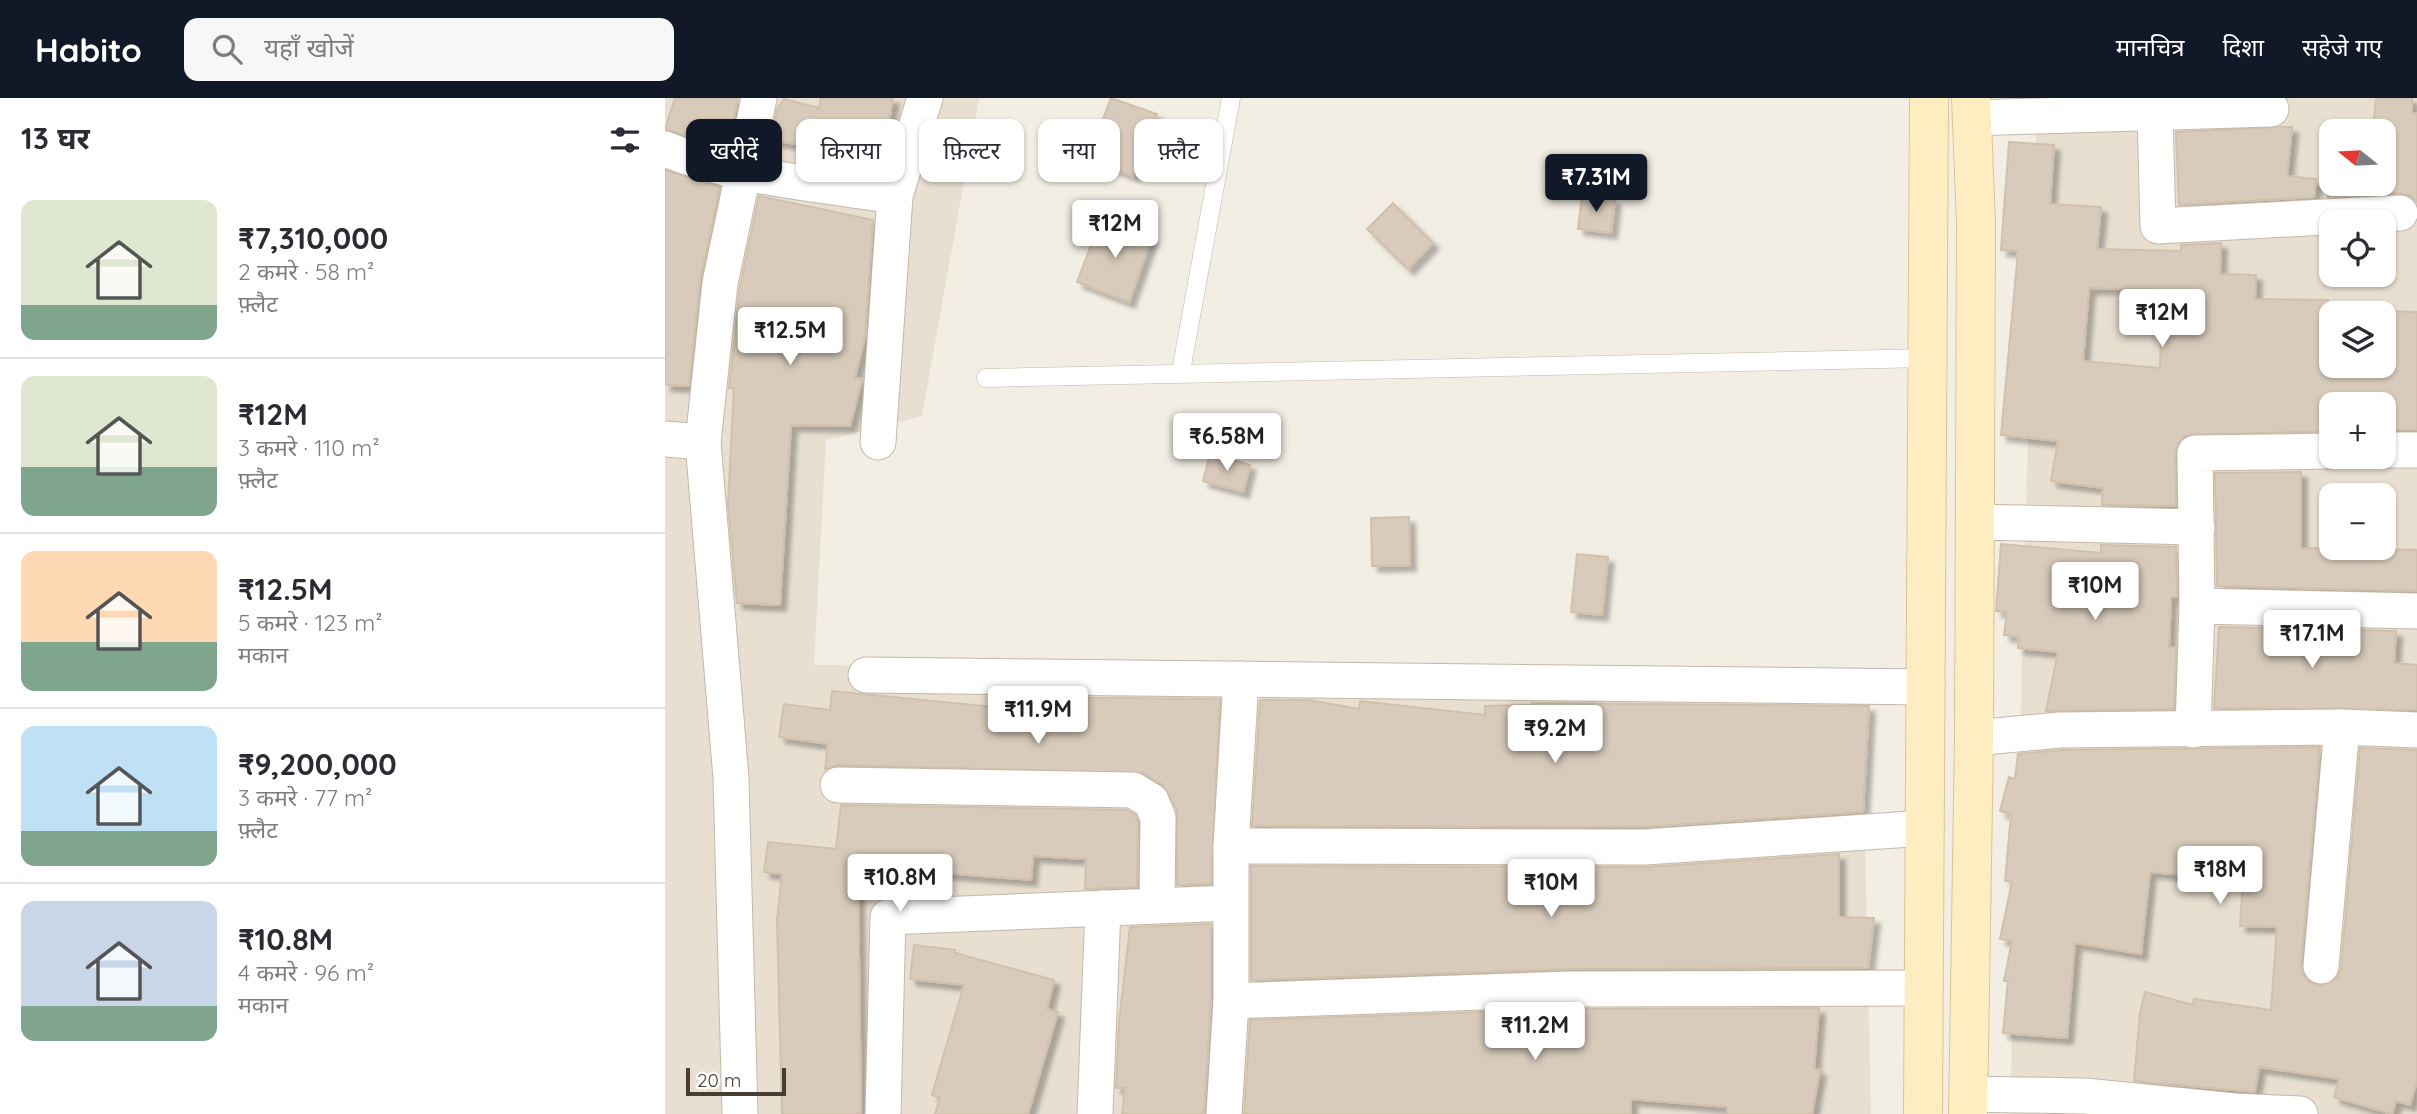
<!DOCTYPE html>
<html lang="hi">
<head>
<meta charset="utf-8">
<style>
  body { margin:0; font-family:Quicksand,"Noto Sans Devanagari",sans-serif; background:#f7f7f7; color:#2b2b33; height:100vh; display:flex; flex-direction:column; font-size:26px; white-space:nowrap }
  * { box-sizing:border-box; margin:0 }
  p { font-size:23px; color:#7c7c81 }
  .icon { flex:none; width:38px; height:38px; fill:none; stroke:currentColor; stroke-width:2; stroke-linecap:round; stroke-linejoin:round }
  .map { position:relative; flex:1; overflow:hidden }
  .details { display:flex; flex-direction:column; background:#fff; width:665px }
  .details>* { flex:none }
  .hud { position:absolute; left:21px; top:21px; width:665px; height:63px; display:flex; gap:14px }
  .needle { width:46px; rotate:288deg }
  .buttons { position:absolute; left:1654px; top:21px; display:grid; gap:14px }
  .buttons a { display:grid; place-items:center; width:77px; height:77px; border-radius:14px; background:#fff; box-shadow:0 2px 5px #0004; font-size:35px }
  .scale { position:absolute; left:21px; bottom:18px; width:100px; box-sizing:border-box; padding-left:7px; border:4px solid #463d33; border-top:0; font-size:19px; line-height:24px; white-space:nowrap; color:#463d33; -webkit-text-stroke:5px #fff; paint-order:stroke }
  .price { position:absolute; translate:-50% -60px; padding:0 16px; border-radius:7px; background:#fff; color:#222; font-size:23px; line-height:46px; filter:drop-shadow(0 2px 4px #0008) }
  .price::after { content:''; position:absolute; left:50%; top:42px; width:21px; height:16px; margin-left:-10px; background:inherit; clip-path:polygon(0 0,100% 0,50% 100%) }
  .price.current { background:#111827; color:#fff }
  ul { padding:0; list-style:none }
  li { display:flex; align-items:center; gap:21px; height:175px; padding:0 21px }
  li+li { border-top:2px solid #e1e1e2 }
  li span { display:grid; place-items:center; flex:none; width:196px; height:140px; border-radius:14px; color:#555 }
  li>.icon { margin-inline-start:auto }
  span .icon { width:84px; height:84px; fill:#fffc; stroke-width:1 }
  li b { font-size:30px }
  h2 { display:flex; justify-content:space-between; align-items:center; height:84px; padding:0 21px; font-size:30px }
  .chip { padding:0 24px; border-radius:14px; background:#fff; box-shadow:0 2px 5px #0004; font-size:24px; line-height:63px }
  .chip.current { background:#111827; color:#fff }
  header { display:flex; align-items:center; gap:42px; box-sizing:border-box; height:98px; padding:0 35px; background:#111827; color:#fff }
  header strong { font-size:33px }
  nav { display:flex; gap:38px; margin-inline-start:auto; font-size:24px }
  .search { width:490px; height:63px; background:#f7f7f7; display:flex; align-items:center; gap:18px; box-sizing:border-box; padding:0 24px; border-radius:14px; color:#7c7c81; font-size:26px }
  main { display:flex; flex:1; min-height:0 }
  .map>svg:first-child { display:block }
  .residential { fill:#e8dfd1; fill-rule:evenodd }
  .building { fill:#d9cbbb; stroke:#d1c0ab; stroke-width:2; fill-rule:evenodd; filter:url(#shadow) }
  .lines { fill:none; stroke-linecap:round; stroke-linejoin:round }
  .lane-casing { stroke:#c3b8a8; stroke-width:19 }
  .street-casing { stroke:#c3b8a8; stroke-width:37 }
  .secondary-casing { stroke:#dbc291; stroke-width:40 }
  .lane { stroke:#fff; stroke-width:18 }
  .street { stroke:#fff; stroke-width:35 }
  .secondary { stroke:#ffedc2; stroke-width:38 }
</style>
</head>
<body>
<header>
<strong>Habito</strong>
<div class="search"><svg class="icon" aria-label="search" viewBox="0 0 24 24"><circle cx="10" cy="10" r="6"/><path d="M15 15l6 6"/></svg>यहाँ खोजें</div>
<nav><a>मानचित्र</a><a>दिशा</a><a>सहेजे गए</a></nav>
</header>
<main>
<section class="details">
<h2>13 घर<svg class="icon" aria-label="filters" viewBox="0 0 24 24"><path d="M4 7h16M4 17h16"/><circle cx="9" cy="7" r="2"/><circle cx="15" cy="17" r="2"/></svg></h2>
<ul>
<li><span style="background:linear-gradient(#dfe7d0 75%,#7fa58c 0)"><svg class="icon" aria-label="home" viewBox="0 0 24 24"><path d="M3 11l9-7 9 7M6 9v11h12V9"/></svg></span><div><b>₹7,310,000</b><p>2 कमरे · 58 m²</p><p>फ़्लैट</p></div></li>
<li><span style="background:linear-gradient(#dfe7d0 65%,#7fa58c 0)"><svg class="icon" aria-label="home" viewBox="0 0 24 24"><path d="M3 11l9-7 9 7M6 9v11h12V9"/></svg></span><div><b>₹12M</b><p>3 कमरे · 110 m²</p><p>फ़्लैट</p></div></li>
<li><span style="background:linear-gradient(#ffd9b3 65%,#7fa58c 0)"><svg class="icon" aria-label="home" viewBox="0 0 24 24"><path d="M3 11l9-7 9 7M6 9v11h12V9"/></svg></span><div><b>₹12.5M</b><p>5 कमरे · 123 m²</p><p>मकान</p></div></li>
<li><span style="background:linear-gradient(#bfe0f5 75%,#7fa58c 0)"><svg class="icon" aria-label="home" viewBox="0 0 24 24"><path d="M3 11l9-7 9 7M6 9v11h12V9"/></svg></span><div><b>₹9,200,000</b><p>3 कमरे · 77 m²</p><p>फ़्लैट</p></div></li>
<li><span style="background:linear-gradient(#c9d6e8 75%,#7fa58c 0)"><svg class="icon" aria-label="home" viewBox="0 0 24 24"><path d="M3 11l9-7 9 7M6 9v11h12V9"/></svg></span><div><b>₹10.8M</b><p>4 कमरे · 96 m²</p><p>मकान</p></div></li>
</ul>
</section>
<div class="map">
<svg width="1752" height="1016" viewBox="0 0 1752 1016">
  <defs>
    <filter id="shadow"><feDropShadow dx="6" dy="6" stdDeviation="2" flood-color="#0004"/></filter>
  </defs>
  <rect width="100%" height="100%" fill="#f3eee4"/>
  <g class="residential">
    <polygon points="0,0 314,0 257,318 161,342 149,567 1196,572 1206,1016 0,1016"/>
    <path d="M 1372,0 L 1752,0 L 1752,1016 L 1345,1016 ZM 1666,33 L 1718,33 L 1718,86 L 1666,86 ZM 1666,124 L 1718,124 L 1718,177 L 1666,177 ZM 1666,215 L 1718,215 L 1718,268 L 1666,268 ZM 1666,306 L 1718,306 L 1718,359 L 1666,359 ZM 1666,397 L 1718,397 L 1718,450 L 1666,450 Z"/>
  </g>
  <g class="building">
    <polygon points="10,0 73,0 63,50 0,31"/>
    <polygon points="156,0 228,0 215,75 145,66 148,49 106,42 112,11 119,1 154,10"/>
    <polygon points="446,0 492,16 468,78 423,60"/>
    <polygon points="1711,0 1747,0 1747,15 1752,15 1752,104 1745,97 1734,95 1663,99 1663,86 1718,86 1718,33 1708,33"/>
    <polygon points="1615,29 1627,29 1622,78 1651,81 1649,99 1514,107 1511,34"/>
    <path d="M 1344,44 L 1389,47 L 1385,106 L 1436,109 L 1432,151 L 1516,153 L 1516,147 L 1556,145 L 1555,176 L 1591,177 L 1590,201 L 1663,202 L 1662,265 L 1666,268 L 1718,268 L 1718,213 L 1752,214 L 1752,332 L 1718,332 L 1718,306 L 1666,306 L 1666,333 L 1520,337 L 1513,345 L 1510,355 L 1511,408 L 1437,407 L 1438,390 L 1386,383 L 1393,343 L 1336,337 L 1353,153 L 1336,152 ZM 1424,190 L 1497,192 L 1495,270 L 1418,263 Z"/>
    <polygon points="0,72 55,89 35,183 24,288 0,287"/>
    <polygon points="917,97 950,101 946,135 913,131"/>
    <polygon points="94,98 208,122 200,238 190,280 197,281 185,328 126,327 115,507 72,505 63,406 69,290 64,290 75,188"/>
    <polygon points="728,105 768,145 743,171 702,131"/>
    <polygon points="436,121 487,139 464,204 412,184"/>
    <polygon points="545,356 585,367 578,394 538,383"/>
    <polygon points="1636,374 1636,450 1752,452 1752,493 1552,488 1550,375"/>
    <polygon points="744,419 745,467 707,468 706,420"/>
    <polygon points="1336,446 1436,455 1436,447 1511,449 1512,499 1506,499 1504,549 1511,549 1509,611 1381,613 1393,554 1353,550 1354,539 1339,537 1342,514 1331,513"/>
    <polygon points="912,456 943,459 937,517 906,514"/>
    <polygon points="1554,529 1731,533 1729,565 1752,567 1752,612 1549,610"/>
    <polygon points="167,593 339,610 340,599 555,601 546,786 512,787 512,712 497,686 478,675 173,667 160,671 163,646 114,639 119,606 165,612"/>
    <polygon points="598,602 644,602 694,611 695,603 820,617 820,608 867,607 867,605 1204,608 1198,714 979,729 587,728 595,603"/>
    <polygon points="1655,649 1636,866 1638,876 1644,884 1655,888 1672,880 1676,870 1695,650 1752,652 1752,983 1745,1007 1731,1003 1727,1016 1669,999 1674,981 1594,969 1590,994 1469,983 1475,915 1480,894 1528,907 1529,901 1606,912 1612,829 1575,828 1578,782 1485,774 1476,856 1410,845 1402,940 1338,935 1343,883 1339,883 1347,843 1335,841 1347,784 1340,783 1346,716 1335,713 1344,679 1350,681 1353,656 1396,652"/>
    <polygon points="176,707 462,712 470,717 473,724 472,789 420,791 421,761 368,758 366,782 215,770 214,780 193,778 196,1016 117,1016 112,822 117,776 99,774 103,744 171,751"/>
    <polygon points="1174,756 1174,819 1209,820 1203,870 905,871 586,882 586,768 980,769"/>
    <polygon points="546,826 546,902 539,1016 457,1016 460,990 451,990 454,924 465,829"/>
    <polygon points="249,847 290,852 290,855 389,882 382,911 393,914 363,1016 270,1016 275,1000 267,997 299,887 245,881"/>
    <polygon points="1154,910 1149,971 1155,972 1147,1016 1062,1016 1062,1009 966,1001 966,1016 579,1016 585,922 905,911"/>
  </g>
  <g class="lines">
    <defs>
      <g id="lane">
        <polyline points="516,273 566,0"/>
        <polyline points="321,280 1264,260"/>
      </g>
      <g id="street">
        <polyline points="1490,17 1493,128 1735,115"/>
        <polyline points="1306,20 1606,11"/>
        <path d="M 0,51 C 71,80 154,86 230,98"/>
        <polyline points="0,341 38,344"/>
        <polyline points="213,344 230,98 260,0"/>
        <polyline points="1718,352 1752,352"/>
        <polyline points="1309,424 1532,429"/>
        <polyline points="1532,508 1752,513"/>
        <polyline points="201,577 1262,589"/>
        <polyline points="1528,632 1532,508 1530,355 1666,353"/>
        <polyline points="1309,640 1395,632 1677,629 1752,632"/>
        <polyline points="173,687 468,692 486,703 493,720 492,808"/>
        <polyline points="566,748 980,749 1261,730"/>
        <polyline points="1656,868 1677,629"/>
        <polyline points="566,903 905,891 1260,890"/>
        <polyline points="1303,996 1420,998 1569,1013 1635,1016"/>
        <polyline points="75,1016 66,680 38,344 55,185 94,0"/>
        <polyline points="218,1016 223,819 565,805"/>
        <polyline points="430,1016 438,810"/>
        <polyline points="559,1016 566,903 566,748 576,581"/>
      </g>
      <g id="secondary">
        <polyline points="1258,1016 1264,0"/>
        <polyline points="1303,1016 1309,640 1311,125 1306,0"/>
      </g>
    </defs>
    <use href="#lane" class="lane-casing"/>
    <use href="#street" class="street-casing"/>
    <use href="#secondary" class="secondary-casing"/>
    <use href="#lane" class="lane"/>
    <use href="#street" class="street"/>
    <use href="#secondary" class="secondary"/>
  </g>
</svg>
<div class="buttons">
<a><svg class="needle" viewBox="-14 -14 28 28"><path d="M0-13l5 13h-10z" fill="#e53935"/><path d="M0 13l5-13h-10z" fill="#7c7c81"/></svg></a>
<a><svg class="icon" aria-label="locate" viewBox="0 0 24 24"><circle cx="12" cy="12" r="6"/><path d="M12 2v4M12 18v4M2 12h4M18 12h4"/></svg></a>
<a><svg class="icon" aria-label="layers" viewBox="0 0 24 24"><path d="M12 4l9 5-9 5-9-5zM3 14l9 5 9-5"/></svg></a>
<a>+</a>
<a>−</a>
</div>
<div class="scale">20 m</div>
<b class="price current" style="left:931px;top:116px">₹7.31M</b>
<b class="price" style="left:450px;top:162px">₹12M</b>
<b class="price" style="left:1497px;top:251px">₹12M</b>
<b class="price" style="left:125px;top:269px">₹12.5M</b>
<b class="price" style="left:562px;top:375px">₹6.58M</b>
<b class="price" style="left:1430px;top:524px">₹10M</b>
<b class="price" style="left:1647px;top:572px">₹17.1M</b>
<b class="price" style="left:373px;top:648px">₹11.9M</b>
<b class="price" style="left:890px;top:667px">₹9.2M</b>
<b class="price" style="left:1555px;top:808px">₹18M</b>
<b class="price" style="left:235px;top:816px">₹10.8M</b>
<b class="price" style="left:886px;top:821px">₹10M</b>
<b class="price" style="left:870px;top:964px">₹11.2M</b>
<div class="hud">
<a class="chip current">खरीदें</a>
<a class="chip">किराया</a>
<a class="chip">फ़िल्टर</a>
<a class="chip">नया</a>
<a class="chip">फ़्लैट</a>
</div>
</div>
</main>
</body>
</html>
